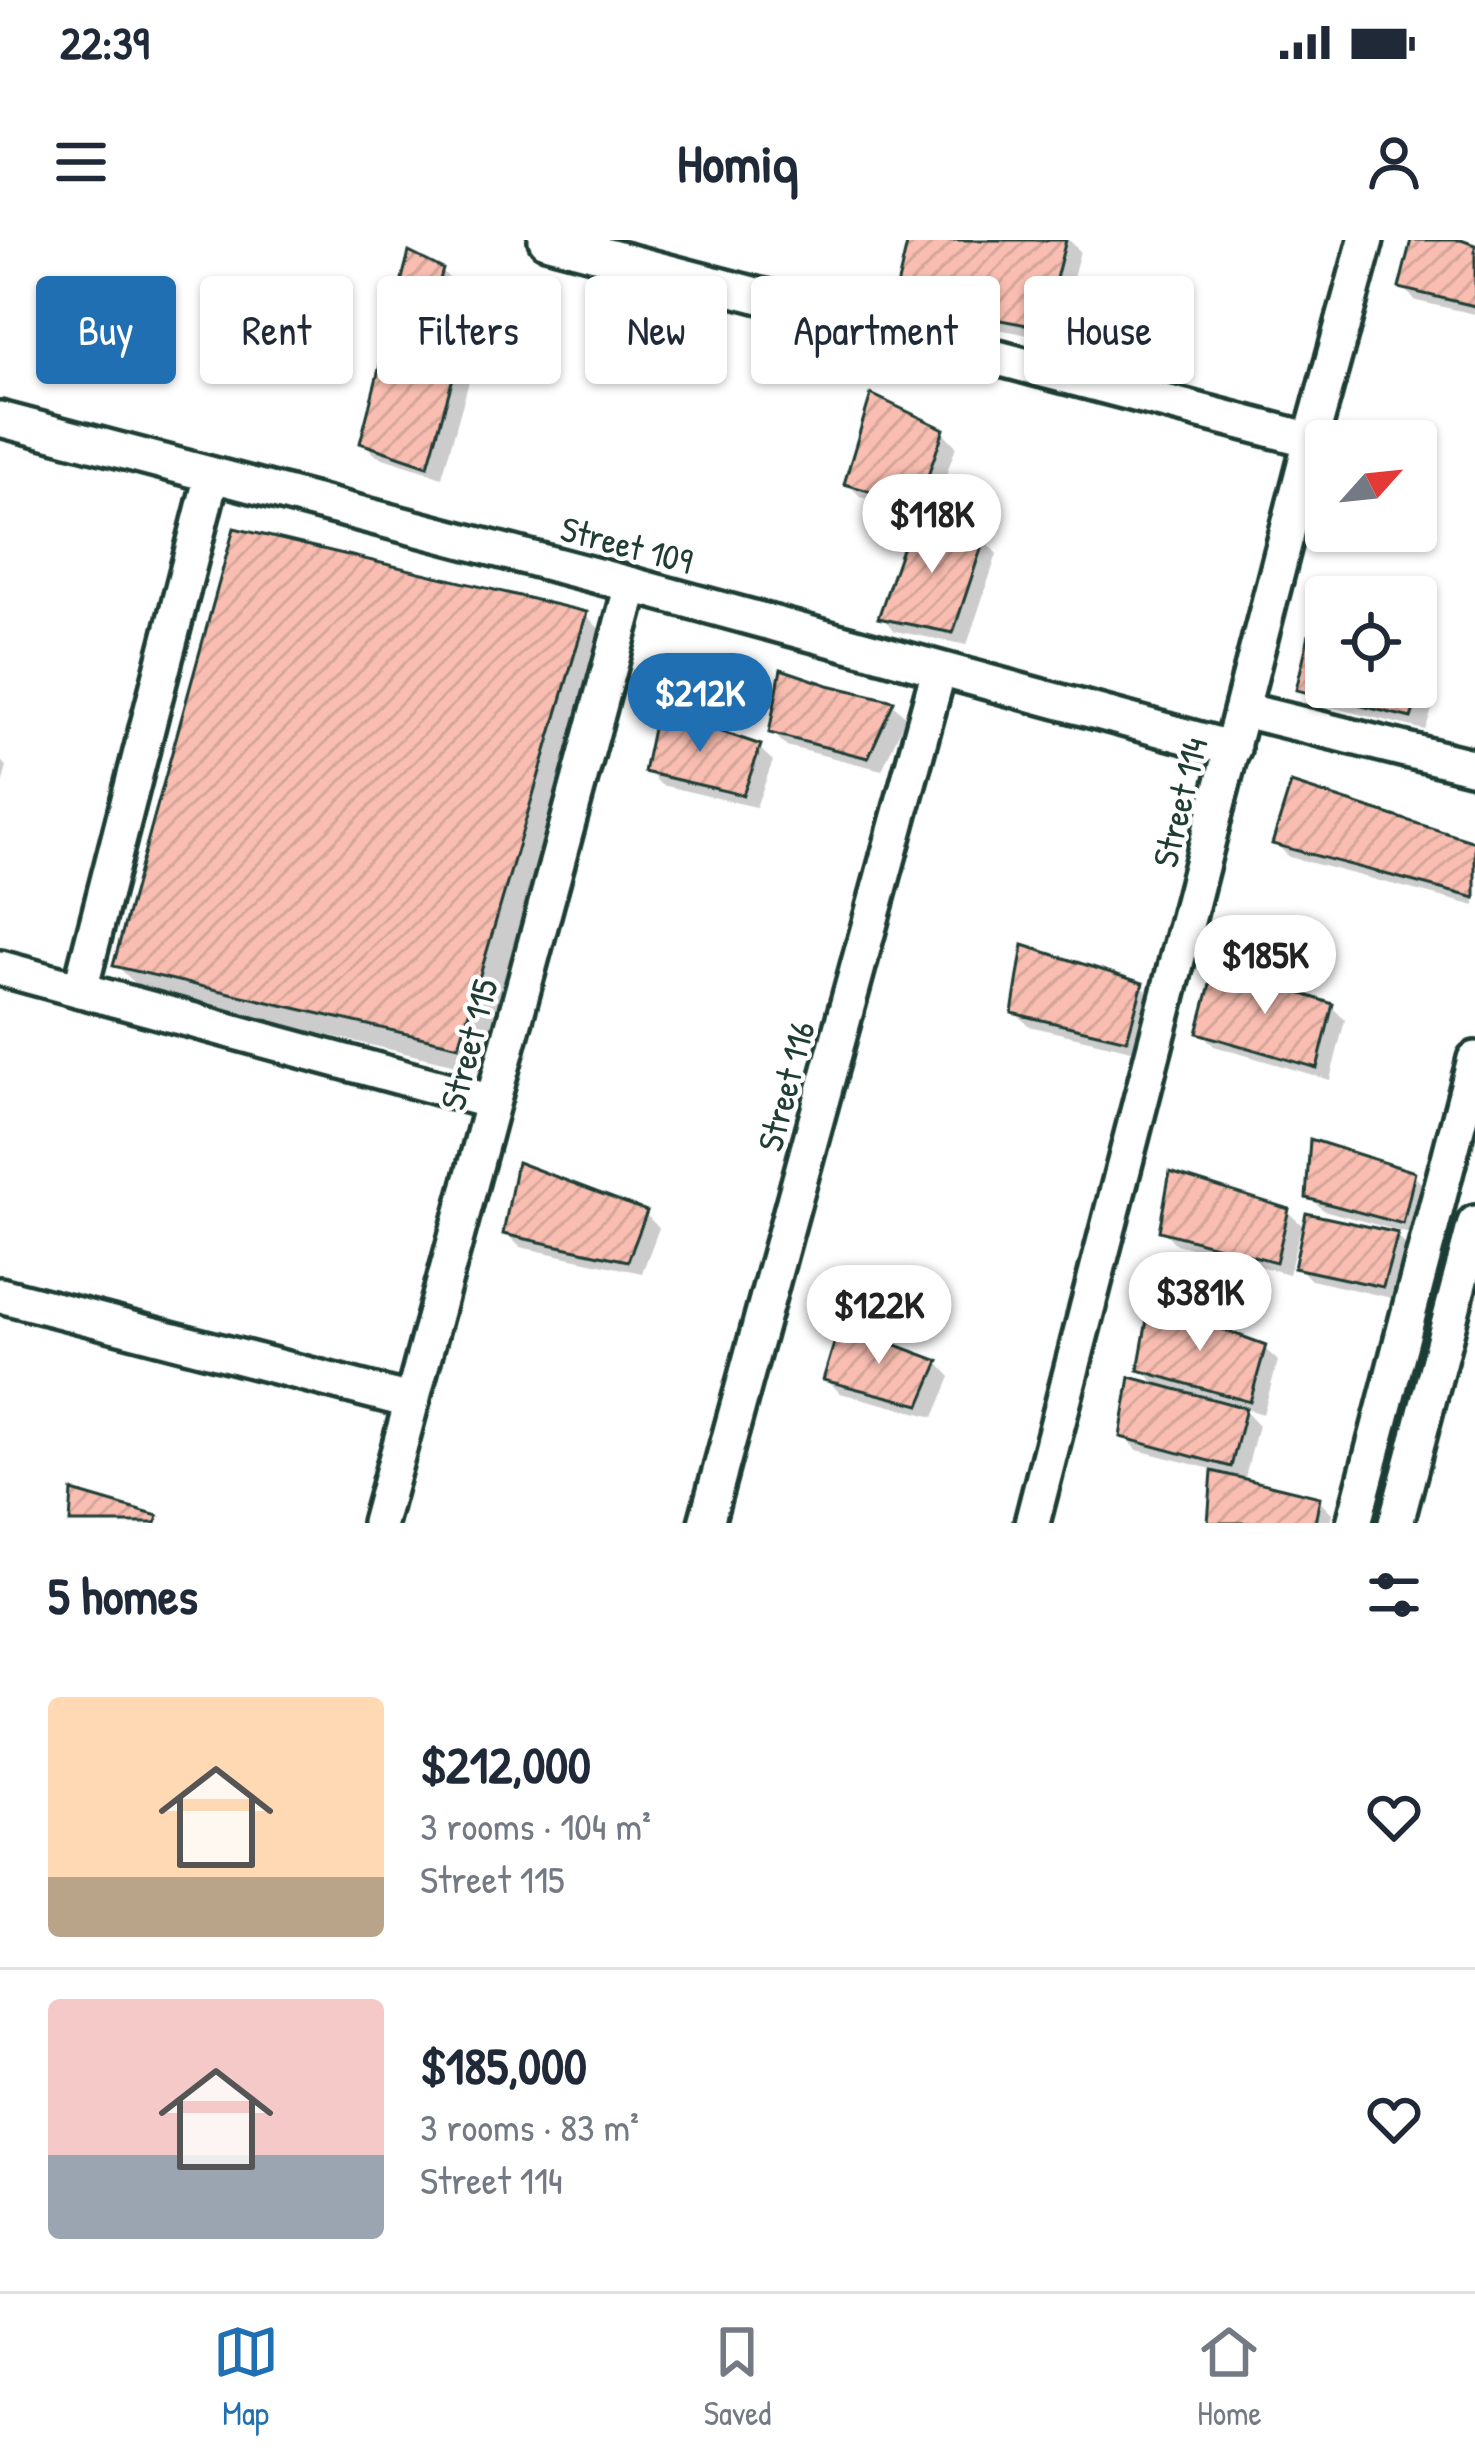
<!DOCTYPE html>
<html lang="en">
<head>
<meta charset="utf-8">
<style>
  body { margin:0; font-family:"Patrick Hand",sans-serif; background:#f6f6f7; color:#1f2937; height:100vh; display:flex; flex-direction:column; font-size:45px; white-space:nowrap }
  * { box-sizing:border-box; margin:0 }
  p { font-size:39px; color:#747a83 }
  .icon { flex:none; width:66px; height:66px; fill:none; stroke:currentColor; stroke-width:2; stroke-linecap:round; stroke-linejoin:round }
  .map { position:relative; height:1283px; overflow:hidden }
  .sheet { display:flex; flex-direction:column; background:#fff; flex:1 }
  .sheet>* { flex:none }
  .guide { position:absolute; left:36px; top:36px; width:1404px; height:108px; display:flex; gap:24px }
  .needle { width:78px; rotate:63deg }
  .buttons { position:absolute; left:1305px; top:180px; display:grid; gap:24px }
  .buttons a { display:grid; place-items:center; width:132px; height:132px; border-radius:12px; background:#fff; box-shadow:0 3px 9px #0004; font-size:60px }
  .price { position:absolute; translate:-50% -102px; padding:0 27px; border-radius:42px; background:#fff; color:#222; font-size:39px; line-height:78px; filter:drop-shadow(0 3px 6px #0008) }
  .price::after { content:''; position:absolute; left:50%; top:72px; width:36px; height:27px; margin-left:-18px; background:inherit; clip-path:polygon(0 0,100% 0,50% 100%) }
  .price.selected { background:#1f6fb2; color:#fff }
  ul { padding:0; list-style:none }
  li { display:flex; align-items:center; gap:36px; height:300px; padding:0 48px }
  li+li { border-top:3px solid #e0e1e3 }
  li span { display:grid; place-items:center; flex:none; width:336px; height:240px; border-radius:12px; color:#555 }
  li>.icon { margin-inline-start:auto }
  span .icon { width:144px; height:144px; fill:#fffc; stroke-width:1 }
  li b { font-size:51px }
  h2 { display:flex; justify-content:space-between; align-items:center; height:144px; padding:0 48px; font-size:51px }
  .pill { padding:0 42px; border-radius:12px; background:#fff; box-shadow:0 3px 9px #0004; font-size:42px; line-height:108px }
  .pill.selected { background:#1f6fb2; color:#fff }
  .status { display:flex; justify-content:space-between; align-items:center; height:84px; padding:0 60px; background:#fff; direction:ltr }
  .status svg { height:33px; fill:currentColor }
  header { display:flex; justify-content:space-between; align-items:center; height:156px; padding:0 48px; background:#fff; font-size:54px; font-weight:800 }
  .tab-bar { display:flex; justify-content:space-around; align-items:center; height:168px; border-top:3px solid #e0e1e3; background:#fff; font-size:33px; color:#747a83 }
  .tab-bar a { display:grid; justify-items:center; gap:6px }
  .tab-bar .selected { color:#1f6fb2 }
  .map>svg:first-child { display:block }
  .shadow { fill:#0003 }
  .building { fill:url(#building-hatch); stroke:#1f3d34; stroke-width:3 }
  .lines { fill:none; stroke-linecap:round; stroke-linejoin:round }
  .minor-casing { stroke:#1f3d34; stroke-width:42 }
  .minor { stroke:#fff; stroke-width:33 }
  .labels { text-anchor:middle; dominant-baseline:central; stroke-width:9; stroke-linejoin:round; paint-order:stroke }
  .street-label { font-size:36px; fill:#1f3d34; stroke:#fff }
</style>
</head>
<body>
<div class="status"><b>22:39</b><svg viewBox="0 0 49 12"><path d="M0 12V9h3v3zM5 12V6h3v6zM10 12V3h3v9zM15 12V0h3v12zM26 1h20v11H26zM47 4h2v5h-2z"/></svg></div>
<header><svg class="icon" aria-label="menu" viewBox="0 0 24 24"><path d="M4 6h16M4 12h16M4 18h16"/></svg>Homiq<svg class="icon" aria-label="person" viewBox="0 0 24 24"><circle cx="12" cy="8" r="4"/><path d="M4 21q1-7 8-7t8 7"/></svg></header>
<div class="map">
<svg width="1475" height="1283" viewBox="0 0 1475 1283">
  <defs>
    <pattern id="building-hatch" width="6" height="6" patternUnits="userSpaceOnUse" patternTransform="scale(3)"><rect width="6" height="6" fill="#f9beb1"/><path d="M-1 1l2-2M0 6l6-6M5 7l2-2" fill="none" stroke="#d5a499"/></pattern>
  </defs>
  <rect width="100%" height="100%" fill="#fff"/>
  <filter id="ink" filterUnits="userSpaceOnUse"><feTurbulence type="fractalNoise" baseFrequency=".00833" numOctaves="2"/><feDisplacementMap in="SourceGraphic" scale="24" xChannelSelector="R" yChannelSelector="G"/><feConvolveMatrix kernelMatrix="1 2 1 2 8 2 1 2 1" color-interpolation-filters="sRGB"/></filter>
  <g filter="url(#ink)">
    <g class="shadow">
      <polygon points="911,0 1069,0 1080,11 1056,100 911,73 897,59"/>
      <polygon points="1414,0 1452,0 1475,8 1475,74 1416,61 1402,47"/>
      <polygon points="442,31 456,45 453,54 474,60 488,74 442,237 377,216 363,203"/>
      <polygon points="943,192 956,206 930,283 984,300 997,314 967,405 895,391 882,377 918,273 861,257 847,243"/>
      <polygon points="586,375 613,403 486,832 144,752 116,725"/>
      <polygon points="1326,391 1326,447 1416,447 1416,443 1422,445 1436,459 1425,490 1313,463 1299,449"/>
      <polygon points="893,464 906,477 882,530 786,506 772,492"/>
      <polygon points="759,508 773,521 756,567 661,545 648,531"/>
      <polygon points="0,520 7,527 0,552"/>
      <polygon points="1275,603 1475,605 1475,666 1289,617"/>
      <polygon points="1141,745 1155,759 1140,812 1029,786 1015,772"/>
      <polygon points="1331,766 1345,780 1330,840 1214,806 1201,792"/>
      <polygon points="1413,935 1427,949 1417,996 1323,970 1309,956"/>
      <polygon points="1287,971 1306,989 1395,994 1410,1009 1396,1059 1311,1040 1298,1027 1304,994 1299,993 1289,1034 1176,1004 1162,990"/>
      <polygon points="645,974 659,988 642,1033 520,1007 506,993"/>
      <polygon points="1264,1108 1278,1121 1263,1174 1241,1167 1258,1185 1244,1242 1318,1259 1332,1273 1330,1283 1211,1283 1215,1230 1137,1210 1124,1196 1160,1148 1141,1129"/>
      <polygon points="938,1123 951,1137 934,1177 840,1153 826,1139"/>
    </g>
    <g class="building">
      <polygon points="908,0 1066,0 1043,88 894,60"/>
      <polygon points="1411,0 1461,0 1475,5 1475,66 1399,48"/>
      <polygon points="409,12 443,29 438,47 476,57 428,226 360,203"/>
      <polygon points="871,154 944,189 918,265 844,244"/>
      <polygon points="914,274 985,297 953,393 878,378"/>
      <polygon points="234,288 587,372 459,806 113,726"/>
      <polygon points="1312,382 1326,388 1326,447 1416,447 1416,440 1423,442 1411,478 1296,450"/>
      <polygon points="781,429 828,445 894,461 868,518 769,493"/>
      <polygon points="657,470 761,505 743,555 644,532"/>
      <polygon points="1291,543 1475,602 1475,658 1272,604"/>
      <polygon points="1023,705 1143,743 1127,800 1012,773"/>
      <polygon points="1215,725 1333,764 1317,828 1197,793"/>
      <polygon points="1310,899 1415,932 1403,984 1306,958"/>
      <polygon points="517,922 647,971 628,1021 503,994"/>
      <polygon points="1170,932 1289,969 1276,1022 1159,991"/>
      <polygon points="1306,973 1398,993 1383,1047 1294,1028"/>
      <polygon points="1150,1063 1266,1105 1250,1162 1138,1130"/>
      <polygon points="840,1084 939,1121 920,1165 823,1140"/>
      <polygon points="1130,1137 1246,1168 1231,1227 1120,1197"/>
      <polygon points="1212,1231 1320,1257 1315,1283 1208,1283"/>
      <polygon points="72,1251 158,1276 156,1283 70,1283"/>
    </g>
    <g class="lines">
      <defs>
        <g id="minor">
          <polyline points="546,0 1311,200"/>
          <polyline points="0,179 632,345 1233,509"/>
          <polyline points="1243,470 1475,527"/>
          <polyline points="0,728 492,862"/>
          <polyline points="80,750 212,235"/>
          <polyline points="0,1055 410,1161"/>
          <polyline points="379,1283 632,345"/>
          <polyline points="706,1283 939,430"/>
          <polyline points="1032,1283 1311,200 1366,0"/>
          <polyline points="1354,1283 1475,819"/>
          <polyline points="1396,1283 1475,983"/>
        </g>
      </defs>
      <use href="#minor" class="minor-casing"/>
      <use href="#minor" class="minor"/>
    </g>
  </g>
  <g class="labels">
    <g class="street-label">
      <text transform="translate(627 304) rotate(15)">Street 109</text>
      <text transform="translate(1179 562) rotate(-76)">Street 114</text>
      <text transform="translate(468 804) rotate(-75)">Street 115</text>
      <text transform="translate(785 846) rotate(-75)">Street 116</text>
    </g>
  </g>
</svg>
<div class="buttons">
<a><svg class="needle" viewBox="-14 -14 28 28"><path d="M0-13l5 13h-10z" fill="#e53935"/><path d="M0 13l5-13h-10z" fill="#747a83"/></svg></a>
<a><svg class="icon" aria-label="locate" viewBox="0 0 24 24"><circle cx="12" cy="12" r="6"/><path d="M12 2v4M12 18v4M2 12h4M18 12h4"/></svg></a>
</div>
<b class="price" style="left:932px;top:336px">$118K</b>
<b class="price selected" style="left:700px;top:515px">$212K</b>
<b class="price" style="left:1265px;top:777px">$185K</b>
<b class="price" style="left:1200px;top:1114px">$381K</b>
<b class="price" style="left:879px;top:1127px">$122K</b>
<div class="guide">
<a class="pill selected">Buy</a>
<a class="pill">Rent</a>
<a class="pill">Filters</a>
<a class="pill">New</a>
<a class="pill">Apartment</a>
<a class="pill">House</a>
</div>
</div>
<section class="sheet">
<h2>5 homes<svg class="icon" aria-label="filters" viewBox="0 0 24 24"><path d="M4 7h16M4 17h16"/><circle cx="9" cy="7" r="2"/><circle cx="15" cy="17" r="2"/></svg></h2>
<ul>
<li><span style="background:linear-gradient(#ffd9b3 75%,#b9a48a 0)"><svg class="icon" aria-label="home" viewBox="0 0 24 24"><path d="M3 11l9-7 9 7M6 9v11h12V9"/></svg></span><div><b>$212,000</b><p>3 rooms · 104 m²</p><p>Street 115</p></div><svg class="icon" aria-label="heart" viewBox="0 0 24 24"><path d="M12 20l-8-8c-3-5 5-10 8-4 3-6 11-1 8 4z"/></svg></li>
<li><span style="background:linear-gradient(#f6c9c9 65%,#9aa5b1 0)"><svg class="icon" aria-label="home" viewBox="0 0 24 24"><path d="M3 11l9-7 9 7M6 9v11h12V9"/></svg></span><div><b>$185,000</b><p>3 rooms · 83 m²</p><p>Street 114</p></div><svg class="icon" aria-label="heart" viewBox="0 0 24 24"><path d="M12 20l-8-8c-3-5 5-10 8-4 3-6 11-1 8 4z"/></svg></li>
</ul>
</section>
<nav class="tab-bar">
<a class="selected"><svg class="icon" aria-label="map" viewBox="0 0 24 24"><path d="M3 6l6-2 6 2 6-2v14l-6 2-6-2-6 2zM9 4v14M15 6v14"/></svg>Map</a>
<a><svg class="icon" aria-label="saved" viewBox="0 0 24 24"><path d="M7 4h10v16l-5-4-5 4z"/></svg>Saved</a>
<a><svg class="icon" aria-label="home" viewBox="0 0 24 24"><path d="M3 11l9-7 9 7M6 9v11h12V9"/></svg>Home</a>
</nav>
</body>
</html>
